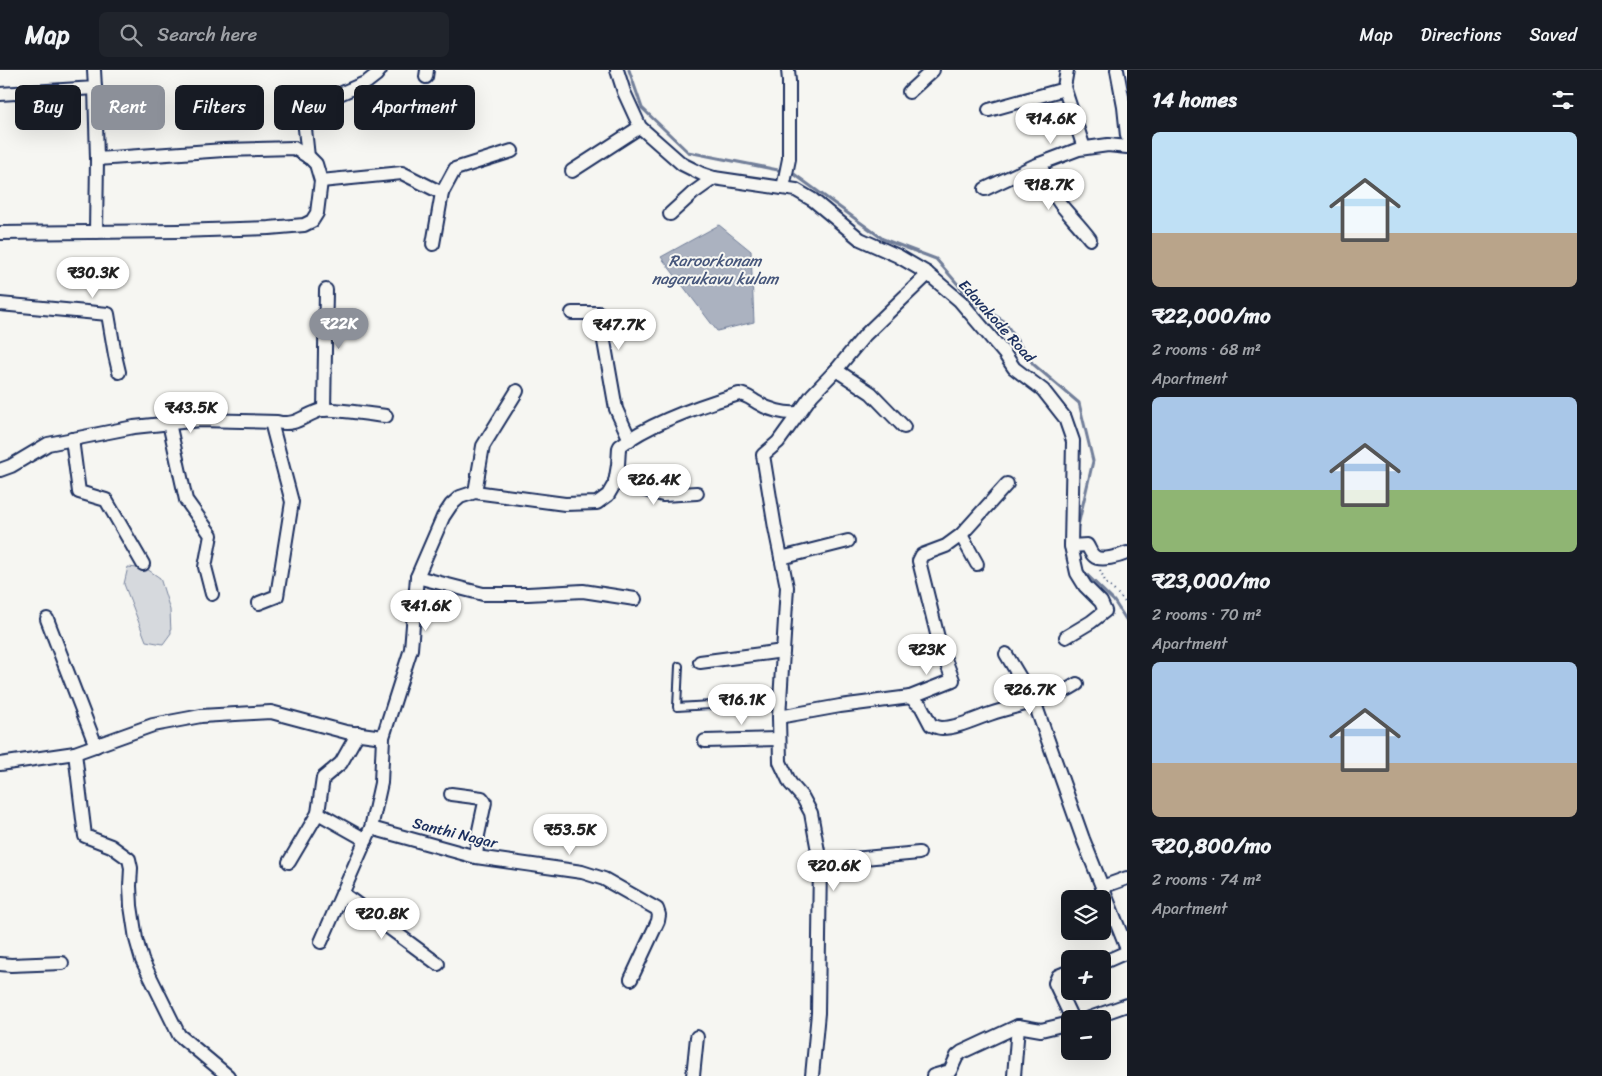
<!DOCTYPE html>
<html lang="en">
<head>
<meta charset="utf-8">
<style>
  body { margin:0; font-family:Sriracha,sans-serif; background:#20242c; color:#f1f3f6; height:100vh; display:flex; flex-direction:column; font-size:19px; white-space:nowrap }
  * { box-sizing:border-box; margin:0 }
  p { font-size:16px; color:#9ea1a6 }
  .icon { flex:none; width:28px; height:28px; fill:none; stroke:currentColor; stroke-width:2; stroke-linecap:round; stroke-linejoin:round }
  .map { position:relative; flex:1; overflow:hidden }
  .sheet { display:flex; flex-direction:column; background:#171b24; width:475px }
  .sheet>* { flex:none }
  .guide { position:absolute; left:15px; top:15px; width:475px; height:45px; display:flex; gap:10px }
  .tools { position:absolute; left:1061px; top:820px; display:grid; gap:10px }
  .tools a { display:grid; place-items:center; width:50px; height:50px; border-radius:8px; background:#171b24; box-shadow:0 5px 20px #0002; font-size:25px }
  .price { position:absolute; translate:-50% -42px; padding:0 11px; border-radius:18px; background:#fff; color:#222; font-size:16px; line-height:32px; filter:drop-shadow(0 1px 2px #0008) }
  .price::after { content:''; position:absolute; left:50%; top:30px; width:15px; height:11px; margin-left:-8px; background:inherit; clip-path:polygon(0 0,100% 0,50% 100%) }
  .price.selected { background:#8c9099; color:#fff }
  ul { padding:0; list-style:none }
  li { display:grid; align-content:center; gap:10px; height:265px; padding:0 25px }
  li span { display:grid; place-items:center; height:155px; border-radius:8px; color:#555 }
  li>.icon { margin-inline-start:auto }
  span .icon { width:90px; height:90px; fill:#fffc; stroke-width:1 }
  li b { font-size:21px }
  h2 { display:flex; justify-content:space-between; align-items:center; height:60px; padding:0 25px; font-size:21px }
  .tag { padding:0 18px; border-radius:8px; background:#171b24; box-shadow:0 5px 20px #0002; font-size:18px; line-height:45px }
  .tag.selected { background:#8c9099; color:#fff }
  header { display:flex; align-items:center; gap:30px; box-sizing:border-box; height:70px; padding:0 25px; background:#171b24; border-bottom:1px solid #363941 }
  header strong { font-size:24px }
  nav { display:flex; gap:28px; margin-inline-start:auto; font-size:18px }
  .search { width:350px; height:45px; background:#20242c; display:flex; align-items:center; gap:12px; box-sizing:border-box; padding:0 18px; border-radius:8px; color:#9ea1a6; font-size:19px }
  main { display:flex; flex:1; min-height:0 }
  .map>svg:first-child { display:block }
  .green { fill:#d6d9dd; stroke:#78849e }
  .water { fill:#abb2c0; stroke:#717e99 }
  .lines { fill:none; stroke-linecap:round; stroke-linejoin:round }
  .stream { stroke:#717e99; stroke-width:3 }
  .service-casing { stroke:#1b2f5e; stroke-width:10 }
  .minor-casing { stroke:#1b2f5e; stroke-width:16 }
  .path { stroke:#1b2f5e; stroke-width:2; stroke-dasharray:1 4; stroke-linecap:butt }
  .service { stroke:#f6f6f2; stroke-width:6 }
  .minor { stroke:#f6f6f2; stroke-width:12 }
  .labels { text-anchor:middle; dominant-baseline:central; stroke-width:4; stroke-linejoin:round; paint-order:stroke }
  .street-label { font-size:15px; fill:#1b2f5e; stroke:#f6f6f2 }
  .water-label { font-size:16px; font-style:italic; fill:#46567b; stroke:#f6f6f2 }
</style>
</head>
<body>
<header>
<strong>Map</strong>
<div class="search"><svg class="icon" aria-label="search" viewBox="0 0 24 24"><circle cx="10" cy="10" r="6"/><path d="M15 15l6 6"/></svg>Search here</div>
<nav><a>Map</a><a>Directions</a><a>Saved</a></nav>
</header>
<main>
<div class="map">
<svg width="1127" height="1006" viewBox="0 0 1127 1006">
  <rect width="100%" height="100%" fill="#f6f6f2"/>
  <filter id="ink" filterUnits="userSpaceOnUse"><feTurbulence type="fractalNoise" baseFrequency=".02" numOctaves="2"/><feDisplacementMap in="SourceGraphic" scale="10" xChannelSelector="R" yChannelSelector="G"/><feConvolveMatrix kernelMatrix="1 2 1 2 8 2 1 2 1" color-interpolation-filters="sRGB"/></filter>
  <g filter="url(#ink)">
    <polygon class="green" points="128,497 147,499 160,508 170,540 171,563 163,574 146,571 124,514"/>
    <polygon class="water" points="719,155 751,181 754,252 717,261 661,187"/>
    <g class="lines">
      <g class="stream">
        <polyline points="629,0 642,38 688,82 778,100"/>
        <polyline points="794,104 883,169 936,189 974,233 1004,251 1033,294 1079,333 1093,391 1077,460"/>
        <polyline points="1082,500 1114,531 1127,551"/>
      </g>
      <defs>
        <polyline id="service" points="679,596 677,637 780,631"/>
        <g id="minor">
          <path d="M 617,0 L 624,22 L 640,57 L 682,94 L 702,104 L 714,108 L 796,120 L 813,130 L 860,169 L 898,186 L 927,203 L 924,208 L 865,265 L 836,300 L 812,325 L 778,372 L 763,385 L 775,458 L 787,517 L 779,647 L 840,636 L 910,627 L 921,636 L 931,655 C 934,656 938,658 942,658 C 957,658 975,649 990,644 C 1019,634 1051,631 1077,614"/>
          <polyline points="1117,0 1124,37 1127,66"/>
          <polyline points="426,7 427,0"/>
          <polyline points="1064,17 1084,78"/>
          <polyline points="909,22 933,0"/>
          <polyline points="0,24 95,18 94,0"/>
          <polyline points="989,40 1061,20 1064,17 1067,0"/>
          <polyline points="308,87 303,40 367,12 376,5 380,0"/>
          <path d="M 1040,94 C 1046,108 1052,124 1062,136 C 1071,147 1081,157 1090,169"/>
          <polyline points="572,101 640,57"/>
          <polyline points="321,111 402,103 442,123 455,99 512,81"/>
          <polyline points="783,118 789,89 789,11 788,0"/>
          <polyline points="985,119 1034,96 1079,79 1108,75 1127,77"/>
          <polyline points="670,144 693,123 714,108"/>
          <polyline points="96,162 97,89"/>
          <polyline points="0,163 178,161 269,158 304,155 312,151 317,143 321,111 316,94 310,88 294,78 224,80 97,89 95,18"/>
          <polyline points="433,174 442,123"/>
          <polyline points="927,203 960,231 1004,283 1014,298 1043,320 1065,348 1073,371 1071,476 1077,503 1085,516 1101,532 1105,541 1091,552 1066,567"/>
          <polyline points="0,234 108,244 115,285 119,302"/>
          <polyline points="572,243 599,243 616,339 630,370"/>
          <polyline points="836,300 871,323 904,357"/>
          <polyline points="324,340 326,220"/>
          <polyline points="169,353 186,430 211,465 205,497 212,524"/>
          <polyline points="72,369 79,422 106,430 143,494"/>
          <path d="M 0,400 L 11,396 L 48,374 L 134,357 L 200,350 L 277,352 C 296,357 305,344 322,340 C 336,338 370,345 386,346"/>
          <polyline points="615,411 663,425 697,423"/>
          <polyline points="475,422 483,376 517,321"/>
          <polyline points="961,465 977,494"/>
          <path d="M 1071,476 L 1087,475 C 1089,478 1091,484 1094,486 C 1100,492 1120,486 1127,483"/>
          <polyline points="781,488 848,471"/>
          <polyline points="417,507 483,524 528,524 583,521 635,529"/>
          <polyline points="259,533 277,526 292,432 271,352"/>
          <polyline points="47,549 96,676"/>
          <polyline points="1006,584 1034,631 1083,769 1127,879"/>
          <polyline points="700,592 783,581"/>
          <polyline points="910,627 953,610 940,576 919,491 922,485 946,476 961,465 1007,414"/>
          <polyline points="779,647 780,692 790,713 803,728 811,743 820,792 818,943 812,1006"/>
          <polyline points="705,671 779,669"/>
          <polyline points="75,683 85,766 111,776 129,789 131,798 130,816 131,836 136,869 142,890 179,965 228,1006"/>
          <path d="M 0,694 L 75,683 L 153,655 L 201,646 L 271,642 L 346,662 L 383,667 L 411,579 L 417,507 L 443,447 L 451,435 L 460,427 L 475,422 L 565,434 L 597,433 L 608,425 L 615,413 L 618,395 L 619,378 L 620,376 C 651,352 702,335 739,324 C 747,325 751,329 758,333 C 769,340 785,344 797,343"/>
          <polyline points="451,724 482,728 485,732 478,765 476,787"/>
          <polyline points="318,743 366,770"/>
          <polyline points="371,758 476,787 582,802 604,809 657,839 659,845 658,851 631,909"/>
          <polyline points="289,792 318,743 323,708 341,693 358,663"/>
          <polyline points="820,792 919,783"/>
          <polyline points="1102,817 1127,808"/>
          <polyline points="342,823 438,894"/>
          <polyline points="321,872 371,758 381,713 383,667"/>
          <polyline points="1102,893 1127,882"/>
          <polyline points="0,894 11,895 62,893"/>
          <polyline points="1070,901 1058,906 1055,913 1072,949"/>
          <polyline points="1087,949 1127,935"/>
          <polyline points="693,1006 697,967"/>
          <polyline points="933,1006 950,1001 957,986 962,982 1018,956 1041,960 1070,953"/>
          <polyline points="1014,1006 1018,956"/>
        </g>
      </defs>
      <use href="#service" class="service-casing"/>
      <use href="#minor" class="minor-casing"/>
      <polyline class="path" points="1100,500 1106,513 1120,526 1127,535"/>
      <use href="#service" class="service"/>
      <use href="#minor" class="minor"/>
    </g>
  </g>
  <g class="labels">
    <g class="street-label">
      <text transform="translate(997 251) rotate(48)">Edavakode Road</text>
      <text transform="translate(455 763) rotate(14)">Santhi Nagar</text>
    </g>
    <g class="water-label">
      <text x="715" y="190">Raroorkonam<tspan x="715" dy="18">nagarukavu kulam</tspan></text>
    </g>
  </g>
</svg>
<div class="tools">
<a><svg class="icon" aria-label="layers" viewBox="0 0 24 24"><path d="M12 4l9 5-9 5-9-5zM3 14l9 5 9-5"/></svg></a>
<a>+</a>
<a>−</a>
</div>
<b class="price" style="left:1051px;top:75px">₹14.6K</b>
<b class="price" style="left:1049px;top:141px">₹18.7K</b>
<b class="price" style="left:93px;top:229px">₹30.3K</b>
<b class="price selected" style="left:339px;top:280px">₹22K</b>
<b class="price" style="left:619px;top:281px">₹47.7K</b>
<b class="price" style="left:191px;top:364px">₹43.5K</b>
<b class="price" style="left:654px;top:436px">₹26.4K</b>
<b class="price" style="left:426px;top:562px">₹41.6K</b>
<b class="price" style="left:927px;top:606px">₹23K</b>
<b class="price" style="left:1030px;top:646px">₹26.7K</b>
<b class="price" style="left:742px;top:656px">₹16.1K</b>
<b class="price" style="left:570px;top:786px">₹53.5K</b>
<b class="price" style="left:834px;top:822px">₹20.6K</b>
<b class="price" style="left:382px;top:870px">₹20.8K</b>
<div class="guide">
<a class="tag">Buy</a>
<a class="tag selected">Rent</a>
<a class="tag">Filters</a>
<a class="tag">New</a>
<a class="tag">Apartment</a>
</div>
</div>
<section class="sheet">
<h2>14 homes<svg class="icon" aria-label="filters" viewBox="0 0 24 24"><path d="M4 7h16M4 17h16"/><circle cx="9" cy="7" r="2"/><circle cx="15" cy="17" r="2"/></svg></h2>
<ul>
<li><span style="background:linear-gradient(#bfe0f5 65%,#b9a48a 0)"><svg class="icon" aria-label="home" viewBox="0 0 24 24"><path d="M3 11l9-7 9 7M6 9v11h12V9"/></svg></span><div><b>₹22,000/mo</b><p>2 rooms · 68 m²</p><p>Apartment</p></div></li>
<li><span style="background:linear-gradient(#a9c7e8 60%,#8fb573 0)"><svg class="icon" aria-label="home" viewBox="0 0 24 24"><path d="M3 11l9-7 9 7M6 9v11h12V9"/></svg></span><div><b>₹23,000/mo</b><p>2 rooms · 70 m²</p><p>Apartment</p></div></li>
<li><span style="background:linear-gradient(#a9c7e8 65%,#b9a48a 0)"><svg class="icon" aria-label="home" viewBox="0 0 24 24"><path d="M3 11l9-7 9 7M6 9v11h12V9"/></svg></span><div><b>₹20,800/mo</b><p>2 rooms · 74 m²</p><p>Apartment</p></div></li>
</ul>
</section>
</main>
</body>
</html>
